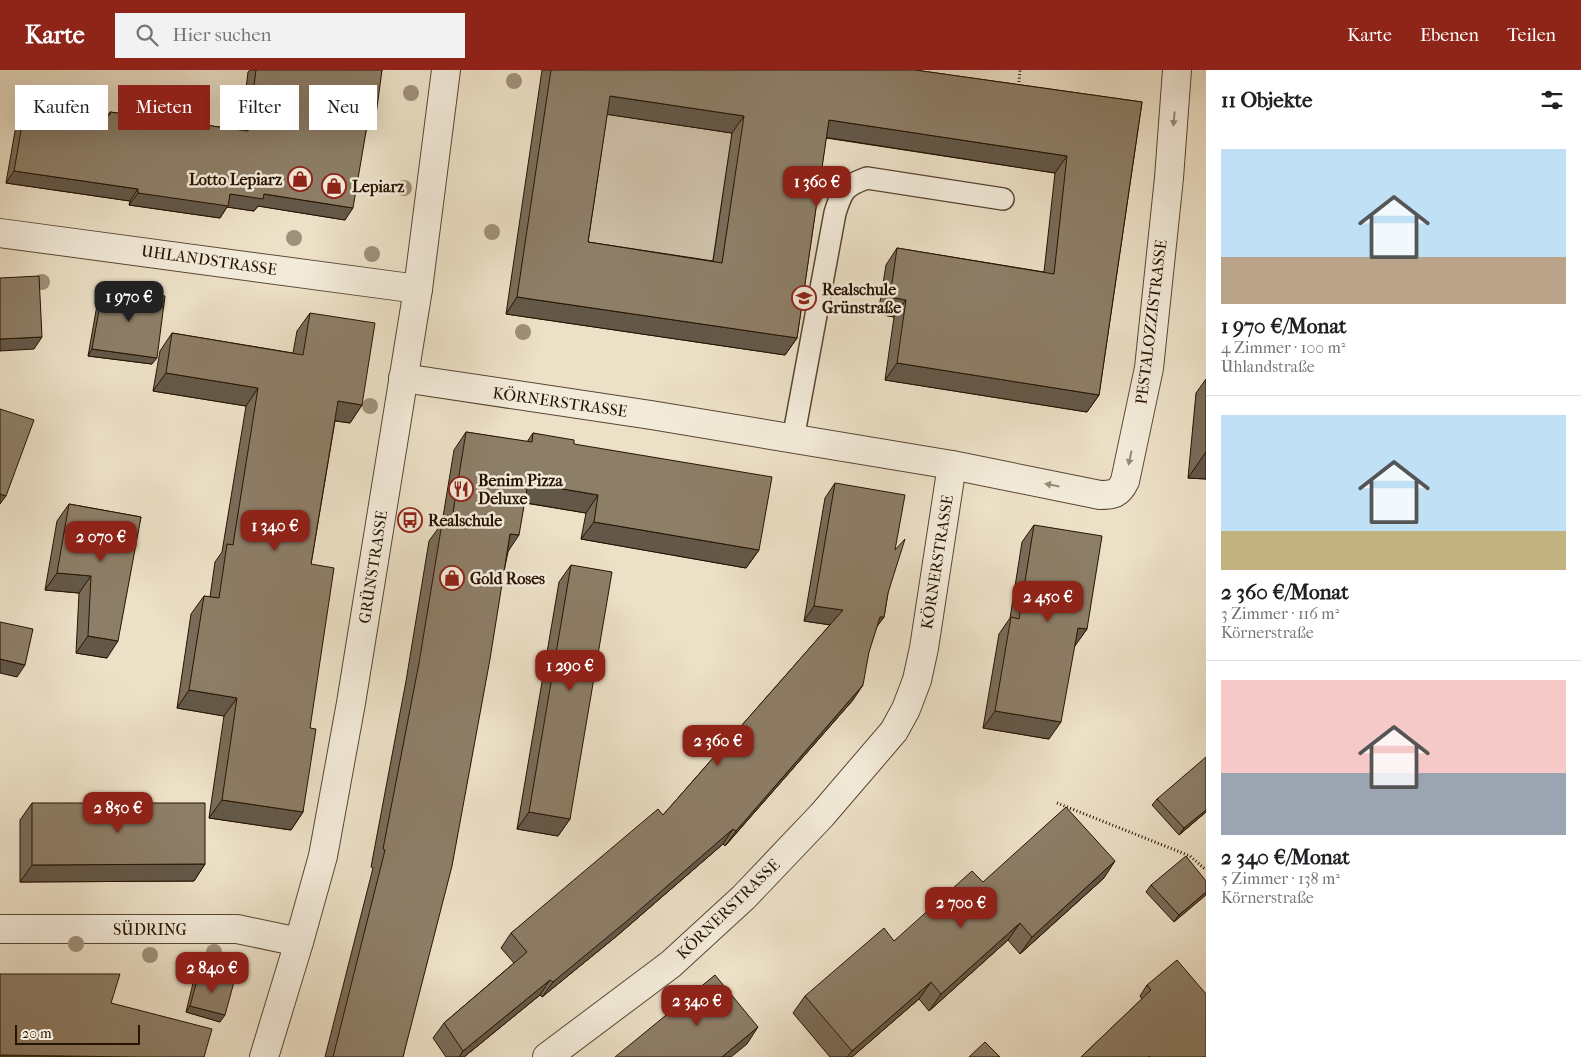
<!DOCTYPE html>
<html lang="de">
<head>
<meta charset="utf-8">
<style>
  body { margin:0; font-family:"IM FELL French Canon",serif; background:#f2f2f2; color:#202124; height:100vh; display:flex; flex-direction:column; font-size:19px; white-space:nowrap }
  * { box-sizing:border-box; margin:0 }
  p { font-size:16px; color:#757577 }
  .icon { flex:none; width:28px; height:28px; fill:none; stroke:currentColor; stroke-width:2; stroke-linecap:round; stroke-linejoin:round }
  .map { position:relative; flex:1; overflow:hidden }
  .sheet { display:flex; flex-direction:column; background:#fff; width:375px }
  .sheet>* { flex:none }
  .guide { position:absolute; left:15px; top:15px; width:475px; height:45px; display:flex; gap:10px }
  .scale { position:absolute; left:15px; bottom:12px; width:125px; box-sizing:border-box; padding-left:5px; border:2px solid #271301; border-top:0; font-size:14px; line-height:18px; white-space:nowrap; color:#271301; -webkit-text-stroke:4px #f3ebda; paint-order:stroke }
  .price { position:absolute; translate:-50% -42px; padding:0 11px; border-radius:10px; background:#8f2418; color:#fff; font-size:16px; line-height:32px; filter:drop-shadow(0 1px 2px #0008) }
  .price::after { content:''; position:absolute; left:50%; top:30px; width:15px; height:11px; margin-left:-8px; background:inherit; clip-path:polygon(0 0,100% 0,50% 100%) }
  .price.active { background:#222; color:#fff }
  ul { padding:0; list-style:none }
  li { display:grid; align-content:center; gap:10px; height:265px; padding:0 15px }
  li+li { border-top:1px solid #e0e0e0 }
  li span { display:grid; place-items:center; height:155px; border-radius:0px; color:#555 }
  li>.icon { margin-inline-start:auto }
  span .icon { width:90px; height:90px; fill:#fffc; stroke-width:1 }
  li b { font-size:21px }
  h2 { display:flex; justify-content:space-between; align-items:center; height:60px; padding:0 15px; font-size:21px }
  .pill { padding:0 18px; border-radius:0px; background:#fff; box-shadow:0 5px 20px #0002; font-size:18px; line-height:45px }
  .pill.active { background:#8f2418; color:#fff }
  header { display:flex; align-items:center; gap:30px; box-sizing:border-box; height:70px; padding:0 25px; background:#8f2418; color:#fff }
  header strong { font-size:24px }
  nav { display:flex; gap:28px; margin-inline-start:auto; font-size:18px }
  .search { width:350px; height:45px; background:#f2f2f2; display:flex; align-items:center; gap:12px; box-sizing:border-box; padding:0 18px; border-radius:0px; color:#757577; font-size:19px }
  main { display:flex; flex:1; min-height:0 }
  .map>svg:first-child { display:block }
  .green { fill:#cbbda5; stroke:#796853 }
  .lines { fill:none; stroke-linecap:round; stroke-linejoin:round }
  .service-casing { stroke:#584632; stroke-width:24 }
  .minor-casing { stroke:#584632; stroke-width:30 }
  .path { stroke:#271301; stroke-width:3; stroke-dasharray:1 2.5; stroke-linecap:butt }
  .service { stroke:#f3ebda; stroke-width:21 }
  .minor { stroke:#f3ebda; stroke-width:28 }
  .tree { fill:#9f9079 }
  .wall { fill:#796c59; stroke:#271301; fill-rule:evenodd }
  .shaded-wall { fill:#635848; stroke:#271301 }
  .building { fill:#8d7e67; stroke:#271301; fill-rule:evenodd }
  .oneway { fill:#978a78 }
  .labels { text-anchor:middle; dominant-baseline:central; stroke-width:5; stroke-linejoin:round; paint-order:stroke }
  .poi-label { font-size:16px; font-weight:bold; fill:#271301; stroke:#f3ebda; text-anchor:start }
  .street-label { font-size:16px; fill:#271301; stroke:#f3ebda }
</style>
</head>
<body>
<header>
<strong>Karte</strong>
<div class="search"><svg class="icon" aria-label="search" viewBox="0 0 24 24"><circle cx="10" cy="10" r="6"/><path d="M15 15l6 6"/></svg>Hier suchen</div>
<nav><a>Karte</a><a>Ebenen</a><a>Teilen</a></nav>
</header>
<main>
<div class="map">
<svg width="1206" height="987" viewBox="0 0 1206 987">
  <rect width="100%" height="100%" fill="#ece0c6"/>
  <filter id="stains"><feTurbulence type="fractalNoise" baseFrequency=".004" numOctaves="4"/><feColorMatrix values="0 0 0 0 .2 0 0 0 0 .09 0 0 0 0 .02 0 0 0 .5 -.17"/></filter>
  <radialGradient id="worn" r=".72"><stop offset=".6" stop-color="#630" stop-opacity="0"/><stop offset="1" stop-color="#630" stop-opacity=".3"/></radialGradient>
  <polygon class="green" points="598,43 732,63 710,209 576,189"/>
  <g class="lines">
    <defs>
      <path id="service" d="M 793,369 L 835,143 C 842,121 844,116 867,108 L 1003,129"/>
      <g id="minor">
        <polyline points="0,163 418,219"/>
        <path d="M 403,308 L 651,345 L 952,395 L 1100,425 C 1113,425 1119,424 1125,411 L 1149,298 L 1169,108 L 1177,0"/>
        <polyline points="0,859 237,859 299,872"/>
        <polyline points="264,987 299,872 323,786 351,633 418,219 446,0"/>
        <polyline points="547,987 671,894 744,827 822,745 894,661 906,639 917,610 924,578 952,395"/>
      </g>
    </defs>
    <use href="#service" class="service-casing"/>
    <use href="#minor" class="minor-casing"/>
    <g class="path">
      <polyline points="1019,12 1020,0"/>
      <polyline points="1057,733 1190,786 1206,800"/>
    </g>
    <use href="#service" class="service"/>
    <use href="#minor" class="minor"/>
  </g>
  <g class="tree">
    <circle cx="514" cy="11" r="8"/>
    <circle cx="411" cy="23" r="8"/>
    <circle cx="404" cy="118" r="8"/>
    <circle cx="492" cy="162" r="8"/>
    <circle cx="294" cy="168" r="8"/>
    <circle cx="372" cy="184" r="8"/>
    <circle cx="42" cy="212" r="8"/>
    <circle cx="523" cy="262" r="8"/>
    <circle cx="370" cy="336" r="8"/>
    <circle cx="76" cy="874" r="8"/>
    <circle cx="214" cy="882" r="8"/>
    <circle cx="150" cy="885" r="8"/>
  </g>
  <g class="wall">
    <polygon points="250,0 382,0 368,57 367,57 345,150 258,136 254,141 227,137 220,148 129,135 130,131 6,113 15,61 23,49 39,51 40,49 48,37 108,45 110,42 241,60 248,2"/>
    <path d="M 542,0 L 915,0 L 1142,32 L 1099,325 L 1087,342 L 885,310 L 894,247 L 878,244 L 886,195 L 897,178 L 1044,202 L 1055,103 L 826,68 L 797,268 L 785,285 L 506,244 ZM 607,44 L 732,63 L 713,191 L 588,172 Z"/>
    <polygon points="103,218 152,294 88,286 99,224"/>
    <polygon points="310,243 362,335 350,353 335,351 311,494 310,658 303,742 291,760 209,748 224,646 177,638 191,544 204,526 210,527 215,492 222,482 246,336 153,321 160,281 172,263 293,283 297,261"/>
    <polygon points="1206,309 1206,409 1188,408 1196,323"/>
    <polygon points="466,362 527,372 533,363 574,374 759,480 746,498 581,469 586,443 525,433 508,482 403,987 325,987 373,798 371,797 406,611 429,471 442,453 454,380"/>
    <polygon points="835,413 888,523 884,547 877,556 853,630 725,776 723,774 618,865 542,927 540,925 464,987 446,987 433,968 444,953 514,893 501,878 511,863 663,745 830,555 804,551 825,428"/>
    <polygon points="69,434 141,447 107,588 76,583 79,523 45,520 57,451"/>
    <polygon points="1034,455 1087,559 1074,576 1049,669 983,658 999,564 1010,548 1022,472"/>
    <polygon points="571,495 570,749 558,766 517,759 559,512"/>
    <polygon points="1157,729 1206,742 1179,765 1152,735"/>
    <polygon points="32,733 205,794 194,811 20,812 20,750"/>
    <polygon points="1104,808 1020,884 1008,870 929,941 919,929 852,987 830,987 793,943 805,926 894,871 983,812"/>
    <polygon points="1206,811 1174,852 1146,822 1151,815"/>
    <polygon points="199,903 220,952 186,942 194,909"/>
    <polygon points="1147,915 1206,987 1081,987 1142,929 1140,926"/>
  </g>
  <g class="shaded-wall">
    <polygon points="610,26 744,46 732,63 598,43"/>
    <polygon points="369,44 376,45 368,57 361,56"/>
    <polygon points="829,50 1067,86 1055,103 817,66"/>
    <polygon points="14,101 138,119 130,131 6,113"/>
    <polygon points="138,123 230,124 264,124 353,138 345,150 258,136 254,141 227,137 220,148 129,135"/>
    <polygon points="517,227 797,268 785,285 506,244"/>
    <polygon points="890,227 906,230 894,247 878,244"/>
    <polygon points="42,267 34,279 0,281 0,269"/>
    <polygon points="92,279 157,288 152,294 88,286"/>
    <polygon points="897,293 1099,325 1087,342 885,310"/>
    <polygon points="166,303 258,318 246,336 153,321"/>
    <polygon points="338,331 362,335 350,353 325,349"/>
    <polygon points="1206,382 1206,409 1188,408"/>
    <polygon points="528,413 598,425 586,443 515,431"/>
    <polygon points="0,424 6,426 0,434"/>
    <polygon points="594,452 759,480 746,498 581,469"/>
    <polygon points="510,464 519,465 507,483"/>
    <polygon points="57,503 91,506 79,523 45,520"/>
    <polygon points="814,536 843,540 832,555 804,551"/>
    <polygon points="880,547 884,547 873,562"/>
    <polygon points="1078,558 1087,559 1075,576 1066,575"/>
    <polygon points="88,566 118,571 107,588 76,583"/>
    <polygon points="0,589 25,595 17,607 0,603"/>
    <polygon points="863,615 853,630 725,776 736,761"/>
    <polygon points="189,620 237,628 224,646 177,638"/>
    <polygon points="995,641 1061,652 1049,669 983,658"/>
    <polygon points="222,730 303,742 291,760 209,748"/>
    <polygon points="1206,740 1206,742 1179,765 1184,758"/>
    <polygon points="529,742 570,749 558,766 517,759"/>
    <polygon points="733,759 723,774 618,865 542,927 553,912"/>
    <polygon points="1115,791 1104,808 1020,884 1032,867"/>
    <polygon points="205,794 194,811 20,812 32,795"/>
    <polygon points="1206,822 1206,825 1174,852 1179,845"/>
    <polygon points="1020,853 1008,870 929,941 941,924"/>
    <polygon points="550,910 540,925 464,987 459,987 463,981"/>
    <polygon points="931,912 919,929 852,987 847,987 852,981"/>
    <polygon points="190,936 225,945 220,952 186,942"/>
    <polygon points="758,957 747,974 731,987 722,987"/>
    <polygon points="0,985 134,986 0,987"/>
  </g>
  <g class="building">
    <polygon points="256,0 382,0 376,45 369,44 353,138 264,124 263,129 230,124 228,136 138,123 138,119 14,101 23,49 46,52 48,37 110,45 110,42 248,61"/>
    <path d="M 551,0 L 915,0 L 1142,32 L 1099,325 L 897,293 L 906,230 L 890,227 L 897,178 L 1054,204 L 1067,86 L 829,50 L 797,268 L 517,227 ZM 610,26 L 744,46 L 722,193 L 588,172 Z"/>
    <polygon points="39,206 42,267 0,269 0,208"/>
    <polygon points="103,218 165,226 157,288 92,279"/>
    <polygon points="310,243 375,253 362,335 338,331 311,494 334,498 310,658 316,659 303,742 222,730 237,628 189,620 204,526 219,528 227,474 233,475 258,318 166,303 172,263 303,285"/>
    <polygon points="0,339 34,350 6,426 0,424"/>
    <polygon points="466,362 532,372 533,363 574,370 574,374 772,407 759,480 594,452 598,425 528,413 519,465 510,464 490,589 452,796 403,987 333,987 385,780 383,779 419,593 442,453 451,455"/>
    <polygon points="835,413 905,425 895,480 905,469 888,523 884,547 880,547 869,582 863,615 736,761 733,759 628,850 553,912 550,910 463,981 444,953 527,882 511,863 658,739 663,745 843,540 814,536"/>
    <polygon points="69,434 141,447 118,571 88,566 91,506 57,503"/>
    <polygon points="1034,455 1102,466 1087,559 1078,558 1061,652 995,641 1011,547 1019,549"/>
    <polygon points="571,495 612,502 570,749 529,742"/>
    <polygon points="0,552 33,559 25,595 0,589"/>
    <polygon points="1206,687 1206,740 1184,758 1157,729"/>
    <polygon points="32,733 205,733 205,794 32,795"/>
    <polygon points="1066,737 1115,791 1032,867 1020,853 941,924 931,912 852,981 805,926 884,858 894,871 972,801 983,812"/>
    <polygon points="1186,786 1206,811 1206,822 1179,845 1151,815"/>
    <polygon points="1177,890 1206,924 1206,987 1151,987 1149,986 1148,987 1081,987 1151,920 1147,915"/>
    <polygon points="199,903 234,912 225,945 190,936"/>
    <polygon points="0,904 120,904 111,933 212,959 204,987 134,987 0,985"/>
    <polygon points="715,905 758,957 722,987 615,987"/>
    <polygon points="985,972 1000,987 969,987"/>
  </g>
  <defs><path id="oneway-solid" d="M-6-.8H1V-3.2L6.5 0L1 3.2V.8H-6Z" transform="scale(1.25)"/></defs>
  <g class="oneway">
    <use href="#oneway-solid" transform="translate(1174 49) rotate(95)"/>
    <use href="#oneway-solid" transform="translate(1130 388) rotate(102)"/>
    <use href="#oneway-solid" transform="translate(1052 415) rotate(-169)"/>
  </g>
  <defs>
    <symbol id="shop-ring" viewBox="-11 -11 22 22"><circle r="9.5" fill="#f3ebda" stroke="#8f2418" stroke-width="1.5"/><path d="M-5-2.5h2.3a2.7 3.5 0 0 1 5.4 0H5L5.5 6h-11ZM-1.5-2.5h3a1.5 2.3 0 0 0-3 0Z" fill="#8f2418"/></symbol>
    <symbol id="school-ring" viewBox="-11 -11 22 22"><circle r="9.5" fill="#f3ebda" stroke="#8f2418" stroke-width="1.5"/><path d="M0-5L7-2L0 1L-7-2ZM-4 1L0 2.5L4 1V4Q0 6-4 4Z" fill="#8f2418"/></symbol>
    <symbol id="restaurant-ring" viewBox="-11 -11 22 22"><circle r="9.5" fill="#f3ebda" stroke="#8f2418" stroke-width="1.5"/><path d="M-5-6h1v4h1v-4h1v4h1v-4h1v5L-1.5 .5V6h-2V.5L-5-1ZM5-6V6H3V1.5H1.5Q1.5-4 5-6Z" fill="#8f2418"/></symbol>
    <symbol id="bus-ring" viewBox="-11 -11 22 22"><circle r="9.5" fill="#f3ebda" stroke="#8f2418" stroke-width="1.5"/><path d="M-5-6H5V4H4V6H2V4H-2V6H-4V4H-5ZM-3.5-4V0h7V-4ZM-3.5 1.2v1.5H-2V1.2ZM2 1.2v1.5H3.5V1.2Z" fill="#8f2418"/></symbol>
  </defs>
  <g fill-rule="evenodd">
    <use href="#shop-ring" x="286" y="95" width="28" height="28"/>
    <use href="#shop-ring" x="320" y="102" width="28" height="28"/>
    <use href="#school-ring" x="790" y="214" width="28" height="28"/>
    <use href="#restaurant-ring" x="447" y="405" width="28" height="28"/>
    <use href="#bus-ring" x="396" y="436" width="28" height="28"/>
    <use href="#shop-ring" x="438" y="494" width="28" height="28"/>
  </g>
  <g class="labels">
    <g class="poi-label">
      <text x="282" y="109" text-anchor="end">Lotto Lepiarz</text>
      <text x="352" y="116">Lepiarz</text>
      <text x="822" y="219">Realschule<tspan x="822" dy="18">Grünstraße</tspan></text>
      <text x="478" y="410">Benim Pizza<tspan x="478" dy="18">Deluxe</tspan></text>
      <text x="428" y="450">Realschule</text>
      <text x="470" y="508">Gold Roses</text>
    </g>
    <g class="street-label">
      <text transform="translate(209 190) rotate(8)">UHLANDSTRASSE</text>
      <text transform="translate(1151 252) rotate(-83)">PESTALOZZISTRASSE</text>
      <text transform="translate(560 332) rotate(8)">KÖRNERSTRASSE</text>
      <text transform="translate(937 492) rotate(-81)">KÖRNERSTRASSE</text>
      <text transform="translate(373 497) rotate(-81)">GRÜNSTRASSE</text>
      <text transform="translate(728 839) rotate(-44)">KÖRNERSTRASSE</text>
      <text x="150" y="859">SÜDRING</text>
    </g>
  </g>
  <rect width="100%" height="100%" filter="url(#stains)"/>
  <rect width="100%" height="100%" fill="url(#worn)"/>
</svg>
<div class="scale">20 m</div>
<b class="price" style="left:817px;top:138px">1 360 €</b>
<b class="price active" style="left:129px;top:253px">1 970 €</b>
<b class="price" style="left:275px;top:482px">1 340 €</b>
<b class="price" style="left:101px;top:493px">2 070 €</b>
<b class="price" style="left:1048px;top:553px">2 450 €</b>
<b class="price" style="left:570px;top:622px">1 290 €</b>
<b class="price" style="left:718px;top:697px">2 360 €</b>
<b class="price" style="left:118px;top:764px">2 850 €</b>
<b class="price" style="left:961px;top:859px">2 700 €</b>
<b class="price" style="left:212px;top:924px">2 840 €</b>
<b class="price" style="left:697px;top:957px">2 340 €</b>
<div class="guide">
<a class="pill">Kaufen</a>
<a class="pill active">Mieten</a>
<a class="pill">Filter</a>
<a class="pill">Neu</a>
</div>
</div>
<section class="sheet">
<h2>11 Objekte<svg class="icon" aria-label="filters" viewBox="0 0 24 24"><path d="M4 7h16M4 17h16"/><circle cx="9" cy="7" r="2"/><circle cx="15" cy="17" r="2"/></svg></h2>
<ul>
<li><span style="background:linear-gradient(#bfe0f5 70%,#b9a48a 0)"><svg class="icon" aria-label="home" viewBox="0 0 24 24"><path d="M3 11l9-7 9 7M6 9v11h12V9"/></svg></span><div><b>1 970 €/Monat</b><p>4 Zimmer · 100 m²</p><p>Uhlandstraße</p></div></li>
<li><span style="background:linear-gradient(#bfe0f5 75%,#c2b280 0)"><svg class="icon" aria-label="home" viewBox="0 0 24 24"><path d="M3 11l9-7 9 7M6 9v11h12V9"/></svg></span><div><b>2 360 €/Monat</b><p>3 Zimmer · 116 m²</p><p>Körnerstraße</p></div></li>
<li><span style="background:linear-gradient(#f6c9c9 60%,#9aa5b1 0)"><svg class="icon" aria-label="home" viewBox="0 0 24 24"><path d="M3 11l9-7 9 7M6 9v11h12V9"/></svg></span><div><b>2 340 €/Monat</b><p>5 Zimmer · 138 m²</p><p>Körnerstraße</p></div></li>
</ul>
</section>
</main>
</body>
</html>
